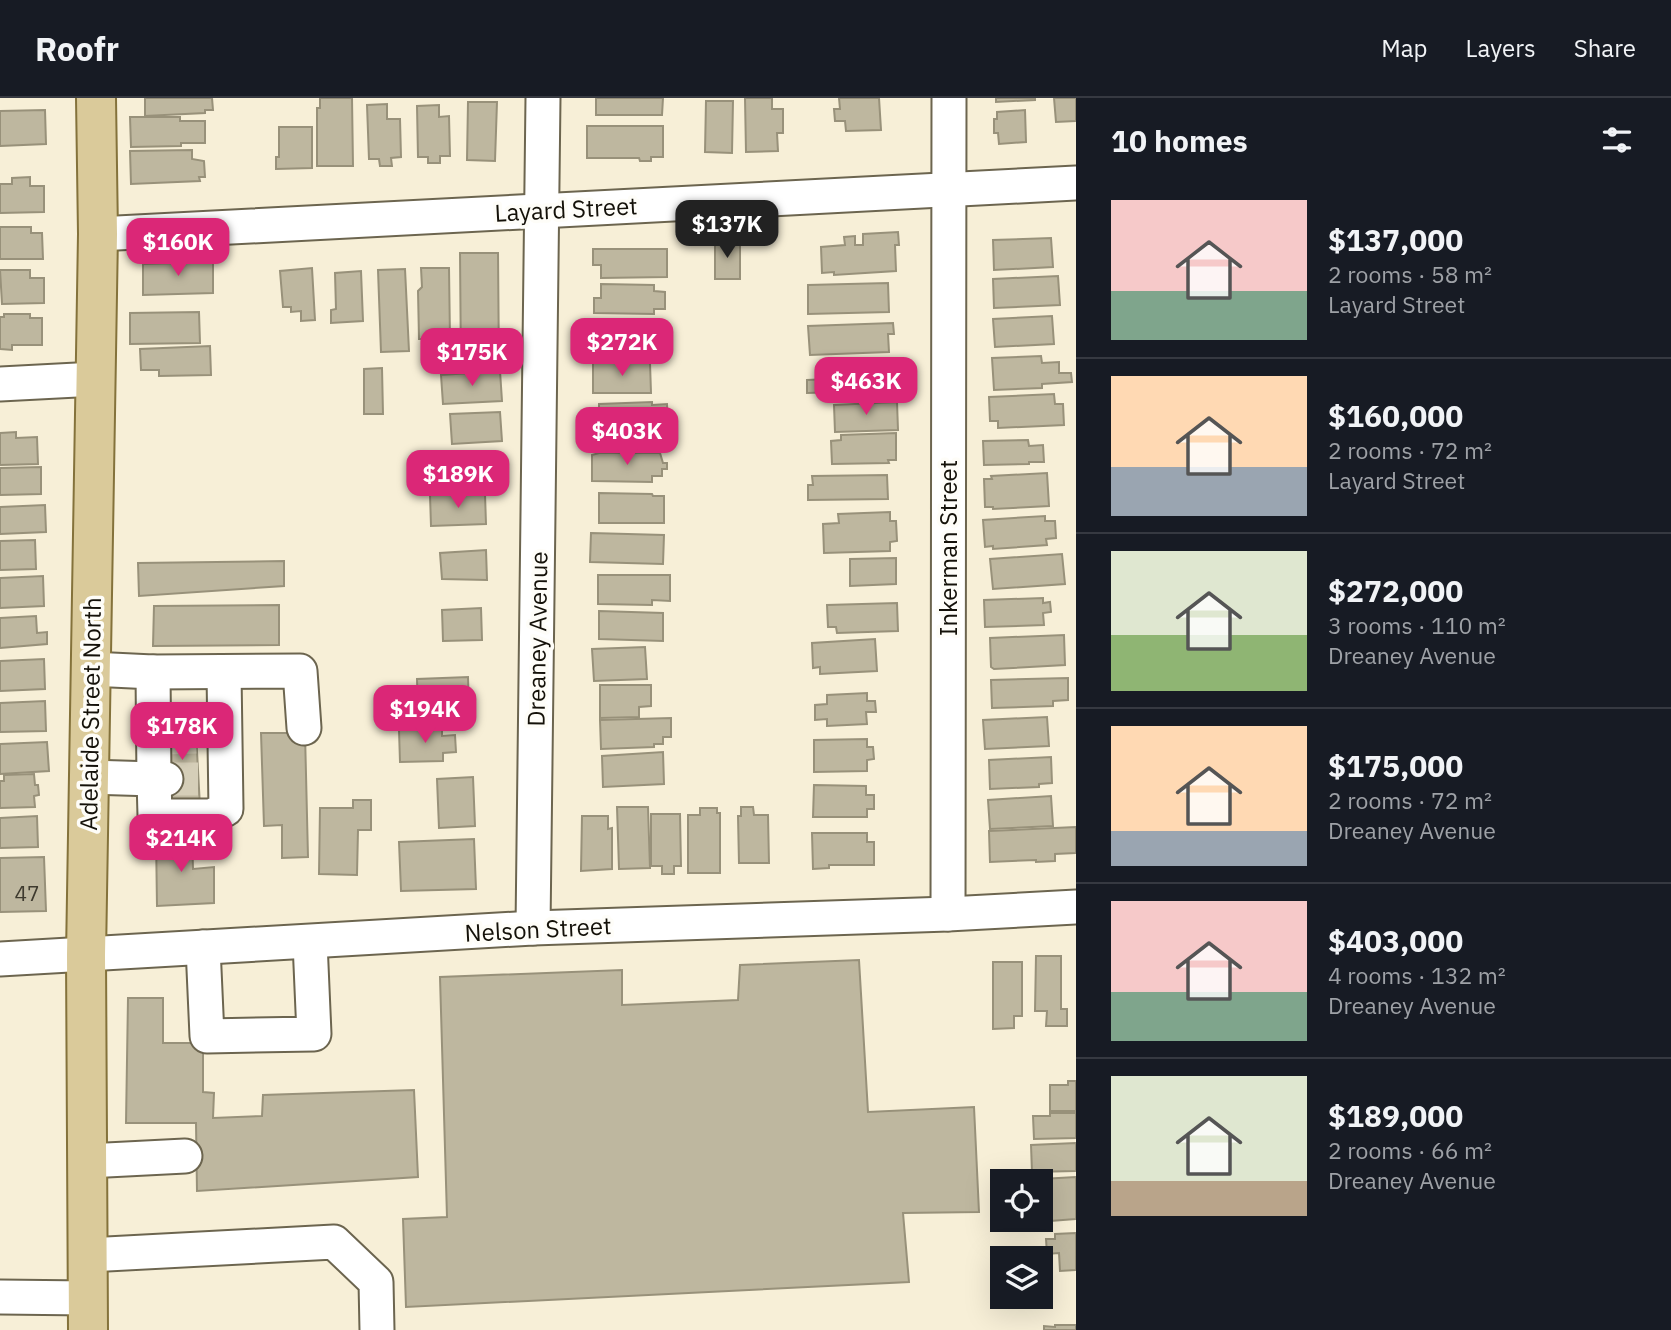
<!DOCTYPE html>
<html lang="en">
<head>
<meta charset="utf-8">
<style>
  body { margin:0; font-family:"IBM Plex Sans",sans-serif; background:#20242c; color:#f1f3f6; height:100vh; display:flex; flex-direction:column; font-size:26px; white-space:nowrap }
  * { box-sizing:border-box; margin:0 }
  p { font-size:23px; color:#9ea1a6 }
  .icon { flex:none; width:38px; height:38px; fill:none; stroke:currentColor; stroke-width:2; stroke-linecap:round; stroke-linejoin:round }
  .map { position:relative; flex:1; overflow:hidden }
  .drawer { display:flex; flex-direction:column; background:#171b24; width:595px }
  .drawer>* { flex:none }
  .buttons { position:absolute; left:990px; top:1071px; display:grid; gap:14px }
  .buttons a { display:grid; place-items:center; width:63px; height:63px; border-radius:0px; background:#171b24; box-shadow:0 7px 28px #0002; font-size:35px }
  .price { position:absolute; translate:-50% -60px; padding:0 16px; border-radius:14px; background:#db2777; color:#fff; font-size:23px; line-height:46px; filter:drop-shadow(0 2px 4px #0008) }
  .price::after { content:''; position:absolute; left:50%; top:42px; width:21px; height:16px; margin-left:-10px; background:inherit; clip-path:polygon(0 0,100% 0,50% 100%) }
  .price.active { background:#222; color:#fff }
  ul { padding:0; list-style:none }
  li { display:flex; align-items:center; gap:21px; height:175px; padding:0 35px }
  li+li { border-top:2px solid #363941 }
  li span { display:grid; place-items:center; flex:none; width:196px; height:140px; border-radius:0px; color:#555 }
  li>.icon { margin-inline-start:auto }
  span .icon { width:84px; height:84px; fill:#fffc; stroke-width:1 }
  li b { font-size:30px }
  h2 { display:flex; justify-content:space-between; align-items:center; height:84px; padding:0 35px; font-size:30px }
  header { display:flex; align-items:center; gap:42px; box-sizing:border-box; height:98px; padding:0 35px; background:#171b24; border-bottom:2px solid #363941 }
  header strong { font-size:33px }
  nav { display:flex; gap:38px; margin-inline-start:auto; font-size:24px }
  main { display:flex; flex:1; min-height:0 }
  .map>svg:first-child { display:block }
  .building { fill:#beb79f; stroke:#98917a; stroke-width:2 }
  .lines { fill:none; stroke-linecap:round; stroke-linejoin:round }
  .minor-tunnel { stroke:#d5ceb8; stroke-width:33; stroke-dasharray:33 17; stroke-linecap:butt }
  .minor-casing { stroke:#6c654f; stroke-width:37 }
  .major-casing { stroke:#84723b; stroke-width:42 }
  .minor { stroke:#fff; stroke-width:33 }
  .major { stroke:#daca9a; stroke-width:38 }
  .labels { text-anchor:middle; dominant-baseline:central; stroke-width:7; stroke-linejoin:round; paint-order:stroke }
  .number-label { font-size:21px; fill:#3e3a2e }
  .street-label { font-size:24px; fill:#141109; stroke:#fefdf8 }
</style>
</head>
<body>
<header>
<strong>Roofr</strong>
<nav><a>Map</a><a>Layers</a><a>Share</a></nav>
</header>
<main>
<div class="map">
<svg width="1076" height="1232" viewBox="0 0 1076 1232">
  <rect width="100%" height="100%" fill="#f7efd7"/>
  <g class="building">
    <polygon points="145,0 212,0 213,12 205,12 205,15 145,18"/>
    <polygon points="320,0 352,0 353,68 317,68 317,10 320,10"/>
    <polygon points="596,0 663,0 662,17 596,17"/>
    <polygon points="745,0 772,0 772,11 783,11 783,35 777,35 778,53 746,54"/>
    <polygon points="839,0 879,0 881,32 846,33 845,23 835,23 834,11 840,11"/>
    <polygon points="996,0 1035,0 1035,2 996,4"/>
    <polygon points="1054,0 1076,0 1076,23 1056,24"/>
    <polygon points="706,3 733,3 732,55 705,54"/>
    <polygon points="468,4 497,4 495,63 467,62"/>
    <polygon points="387,6 387,21 400,21 401,59 391,60 392,68 380,68 379,61 369,61 367,7"/>
    <polygon points="439,7 439,19 449,18 450,58 440,58 440,65 428,65 428,59 418,59 417,8"/>
    <polygon points="45,12 46,46 0,48 0,13"/>
    <polygon points="1025,12 1026,44 999,46 998,35 994,35 994,21 997,21 997,14"/>
    <polygon points="130,19 180,19 180,23 205,23 205,45 181,45 181,48 131,49"/>
    <polygon points="587,28 663,28 663,59 651,59 651,63 640,63 639,60 587,60"/>
    <polygon points="279,29 312,29 312,70 276,71 276,59 279,59"/>
    <polygon points="192,52 192,61 204,63 205,79 199,79 200,83 131,86 130,53"/>
    <polygon points="30,79 30,88 44,88 44,114 0,115 0,86 12,86 12,80"/>
    <polygon points="0,129 31,129 31,135 42,135 43,161 0,161"/>
    <polygon points="898,134 899,147 895,147 896,173 834,177 834,174 822,175 821,149 845,147 844,139 855,138 855,147 863,147 863,136"/>
    <polygon points="1051,140 1053,169 994,172 993,142"/>
    <rect x="715" y="144" width="25" height="37"/>
    <polygon points="593,151 667,151 667,179 601,180 601,167 593,167"/>
    <polygon points="460,155 498,155 499,272 461,273"/>
    <polygon points="213,164 213,195 143,197 143,166"/>
    <polygon points="312,170 315,222 301,223 301,213 291,214 291,209 283,209 280,173"/>
    <polygon points="421,170 449,170 450,241 419,241 418,193 422,189"/>
    <polygon points="405,171 409,253 381,254 378,172"/>
    <polygon points="0,172 30,172 30,180 44,180 44,205 2,206"/>
    <polygon points="361,173 363,223 331,225 331,212 336,211 335,175"/>
    <polygon points="1058,178 1060,207 994,210 993,181"/>
    <polygon points="888,185 889,214 808,216 808,187"/>
    <polygon points="601,186 654,187 654,193 665,194 665,211 654,211 654,216 594,215 594,200 601,200"/>
    <polygon points="199,214 200,245 130,246 130,215"/>
    <polygon points="4,216 30,216 30,220 42,220 42,247 12,247 12,252 0,251 0,219 4,219"/>
    <polygon points="1052,218 1054,246 995,249 993,221"/>
    <polygon points="893,225 894,236 888,236 889,254 810,257 808,228"/>
    <polygon points="652,226 652,228 661,228 661,254 652,254 652,256 593,257 592,227"/>
    <polygon points="210,248 211,277 159,278 159,272 141,272 140,251"/>
    <polygon points="1041,258 1042,265 1059,264 1059,275 1071,275 1072,284 1042,286 1042,290 994,292 992,260"/>
    <polygon points="893,264 894,294 839,297 839,294 807,295 807,282 831,281 831,273 839,273 839,267"/>
    <polygon points="593,265 650,265 651,295 593,295"/>
    <polygon points="382,270 383,316 364,316 364,271"/>
    <polygon points="500,273 502,303 443,306 441,277"/>
    <polygon points="1054,296 1055,306 1063,306 1064,327 998,330 998,323 990,323 989,299"/>
    <polygon points="652,304 652,307 667,306 668,333 599,335 599,306"/>
    <polygon points="897,304 898,332 835,334 834,307"/>
    <polygon points="500,314 502,343 452,346 450,316"/>
    <polygon points="16,334 16,340 37,339 38,366 0,367 0,335"/>
    <polygon points="896,335 896,362 888,362 889,365 832,366 831,343 841,342 841,337"/>
    <polygon points="1028,342 1029,348 1043,347 1044,364 1029,364 1029,366 984,367 983,343"/>
    <polygon points="490,353 490,357 497,357 498,381 438,385 436,357"/>
    <polygon points="599,355 660,355 663,365 667,365 667,371 662,371 662,378 652,378 652,384 592,383 592,357"/>
    <polygon points="41,369 41,396 0,397 0,370"/>
    <polygon points="1047,375 1049,408 993,411 993,409 985,409 984,381 992,381 991,378"/>
    <polygon points="887,377 888,401 808,402 808,387 813,387 812,378"/>
    <polygon points="599,395 652,396 653,398 664,398 664,425 599,425"/>
    <polygon points="485,396 486,426 431,428 430,397"/>
    <polygon points="45,407 46,434 0,436 0,409"/>
    <polygon points="890,414 890,423 896,423 897,443 890,444 890,453 824,455 823,426 839,425 838,416"/>
    <polygon points="1045,418 1045,423 1055,423 1056,440 1046,441 1047,447 993,451 993,448 985,449 983,422"/>
    <polygon points="591,435 664,437 663,466 590,464"/>
    <polygon points="35,442 36,471 0,472 0,443"/>
    <polygon points="486,452 487,482 442,481 440,455"/>
    <polygon points="1062,456 1065,486 993,491 990,461"/>
    <polygon points="896,460 896,486 850,488 850,461"/>
    <polygon points="284,463 284,488 139,498 138,465"/>
    <polygon points="598,477 670,477 670,503 652,502 652,507 598,506"/>
    <polygon points="43,478 44,508 0,510 0,480"/>
    <polygon points="1043,500 1043,505 1050,504 1051,514 1043,515 1044,527 985,529 984,502"/>
    <polygon points="897,505 898,533 837,535 836,529 828,529 827,507"/>
    <polygon points="279,507 279,547 153,548 154,508"/>
    <polygon points="481,510 482,542 443,543 442,512"/>
    <polygon points="599,513 663,515 663,543 599,541"/>
    <polygon points="36,518 37,535 47,534 47,546 0,550 0,520"/>
    <polygon points="1064,537 1065,567 994,571 991,569 990,540"/>
    <polygon points="875,541 877,573 820,576 820,569 813,570 812,545"/>
    <polygon points="645,549 647,581 594,583 592,551"/>
    <polygon points="44,561 45,591 0,593 0,563"/>
    <polygon points="468,579 469,613 418,616 417,581"/>
    <polygon points="1068,580 1068,602 1053,603 1053,608 992,610 991,582"/>
    <polygon points="600,587 651,587 651,608 639,609 639,619 600,620"/>
    <polygon points="867,595 867,603 875,603 876,614 866,614 867,626 827,628 827,621 815,622 815,607 827,606 827,597"/>
    <polygon points="45,603 46,633 0,634 0,605"/>
    <polygon points="195,616 200,709 168,711 163,618"/>
    <polygon points="1047,619 1049,648 985,651 983,622"/>
    <polygon points="671,620 671,639 663,639 663,646 654,646 654,649 601,651 600,622"/>
    <polygon points="442,630 442,638 455,637 456,654 443,655 443,663 400,664 399,632"/>
    <polygon points="261,635 305,635 308,759 282,760 282,727 264,728"/>
    <polygon points="867,641 867,649 873,649 874,661 867,662 867,673 814,674 814,642"/>
    <polygon points="47,644 49,673 0,676 0,646"/>
    <polygon points="663,654 664,686 603,689 602,658"/>
    <polygon points="1051,659 1052,685 1039,686 1039,689 990,691 989,662"/>
    <polygon points="34,676 35,687 38,687 39,697 34,698 35,709 0,710 0,683 4,683 4,677"/>
    <polygon points="473,679 475,728 439,730 437,681"/>
    <polygon points="814,687 866,688 866,697 874,697 874,711 867,711 867,719 813,719"/>
    <polygon points="1051,698 1053,728 990,731 988,702"/>
    <polygon points="353,702 371,702 371,732 358,732 357,777 319,776 320,710 353,710"/>
    <polygon points="617,709 648,709 650,770 619,771"/>
    <polygon points="741,709 753,709 754,717 768,717 769,765 739,765 738,718 741,718"/>
    <polygon points="700,710 717,710 717,715 720,715 720,775 688,775 688,717 700,717"/>
    <polygon points="651,716 680,716 681,768 674,768 674,776 662,776 662,768 651,768"/>
    <polygon points="37,718 38,749 0,750 0,720"/>
    <polygon points="582,718 608,718 608,731 612,730 612,771 581,773"/>
    <polygon points="1076,729 1076,755 1055,756 1055,763 1036,764 1036,762 990,764 989,733"/>
    <polygon points="812,735 867,735 867,744 874,744 874,767 829,767 829,770 813,771"/>
    <polygon points="192,736 193,771 214,769 214,805 157,808 156,738"/>
    <polygon points="474,741 476,791 401,793 399,744"/>
    <polygon points="44,759 46,813 0,814 0,760"/>
    <polygon points="1036,858 1061,858 1061,911 1067,911 1067,928 1046,928 1047,913 1035,913"/>
    <polygon points="859,862 868,1014 974,1009 979,1114 903,1115 909,1184 406,1209 403,1121 447,1119 440,879 622,872 622,907 738,902 740,867"/>
    <polygon points="993,864 1022,864 1022,918 1014,918 1014,930 993,931"/>
    <polygon points="128,900 163,900 163,945 203,945 203,994 214,995 213,1020 262,1018 263,997 414,992 418,1079 197,1093 196,1025 126,1025"/>
    <polygon points="1068,983 1076,983 1076,1013 1050,1013 1050,987 1068,987"/>
    <polygon points="1050,1015 1076,1015 1076,1040 1034,1041 1033,1018 1050,1018"/>
    <polygon points="1076,1045 1076,1073 1032,1074 1031,1047"/>
    <polygon points="1076,1079 1076,1121 1037,1124 1041,1122 1041,1083 1024,1082"/>
    <polygon points="1076,1135 1076,1172 1060,1173 1059,1155 1047,1156 1046,1141 1055,1141 1055,1136"/>
    <polygon points="1055,1227 1076,1227 1076,1232 1044,1232 1044,1228 1055,1229"/>
  </g>
  <g class="lines">
    <g class="minor-tunnel">
      <polyline points="164,640 196,639"/>
      <polyline points="166,681 198,681"/>
    </g>
    <defs>
      <g id="minor">
        <polyline points="98,136 1076,85"/>
        <polyline points="0,286 96,281"/>
        <polyline points="153,574 300,573 304,630"/>
        <polyline points="89,679 154,681 153,574 91,571"/>
        <polyline points="166,681 154,681 155,718 211,718 226,711 224,575"/>
        <polyline points="948,816 949,0"/>
        <polyline points="533,830 543,0"/>
        <polyline points="203,849 207,938 314,936 310,844"/>
        <polyline points="0,861 533,830 948,816 1076,809"/>
        <polyline points="87,1063 185,1058"/>
        <polyline points="88,1157 334,1144 376,1184 377,1232"/>
        <polyline points="0,1199 88,1200"/>
      </g>
      <polyline id="major" points="88,1232 86,857 98,136 96,0"/>
    </defs>
    <use href="#minor" class="minor-casing"/>
    <use href="#major" class="major-casing"/>
    <use href="#minor" class="minor"/>
    <use href="#major" class="major"/>
  </g>
  <g class="labels">
    <g class="number-label">
      <text x="27" y="795">47</text>
    </g>
    <g class="street-label">
      <text transform="translate(566 111) rotate(-3)">Layard Street</text>
      <text transform="translate(948 450) rotate(-90)">Inkerman Street</text>
      <text transform="translate(537 541) rotate(-89)">Dreaney Avenue</text>
      <text transform="translate(90 616) rotate(-89)">Adelaide Street North</text>
      <text transform="translate(538 831) rotate(-3)">Nelson Street</text>
    </g>
  </g>
</svg>
<div class="buttons">
<a><svg class="icon" aria-label="locate" viewBox="0 0 24 24"><circle cx="12" cy="12" r="6"/><path d="M12 2v4M12 18v4M2 12h4M18 12h4"/></svg></a>
<a><svg class="icon" aria-label="layers" viewBox="0 0 24 24"><path d="M12 4l9 5-9 5-9-5zM3 14l9 5 9-5"/></svg></a>
</div>
<b class="price active" style="left:727px;top:162px">$137K</b>
<b class="price" style="left:178px;top:180px">$160K</b>
<b class="price" style="left:622px;top:280px">$272K</b>
<b class="price" style="left:472px;top:290px">$175K</b>
<b class="price" style="left:866px;top:319px">$463K</b>
<b class="price" style="left:627px;top:369px">$403K</b>
<b class="price" style="left:458px;top:412px">$189K</b>
<b class="price" style="left:425px;top:647px">$194K</b>
<b class="price" style="left:182px;top:664px">$178K</b>
<b class="price" style="left:181px;top:776px">$214K</b>
</div>
<section class="drawer">
<h2>10 homes<svg class="icon" aria-label="filters" viewBox="0 0 24 24"><path d="M4 7h16M4 17h16"/><circle cx="9" cy="7" r="2"/><circle cx="15" cy="17" r="2"/></svg></h2>
<ul>
<li><span style="background:linear-gradient(#f6c9c9 65%,#7fa58c 0)"><svg class="icon" aria-label="home" viewBox="0 0 24 24"><path d="M3 11l9-7 9 7M6 9v11h12V9"/></svg></span><div><b>$137,000</b><p>2 rooms · 58 m²</p><p>Layard Street</p></div></li>
<li><span style="background:linear-gradient(#ffd9b3 65%,#9aa5b1 0)"><svg class="icon" aria-label="home" viewBox="0 0 24 24"><path d="M3 11l9-7 9 7M6 9v11h12V9"/></svg></span><div><b>$160,000</b><p>2 rooms · 72 m²</p><p>Layard Street</p></div></li>
<li><span style="background:linear-gradient(#dfe7d0 60%,#8fb573 0)"><svg class="icon" aria-label="home" viewBox="0 0 24 24"><path d="M3 11l9-7 9 7M6 9v11h12V9"/></svg></span><div><b>$272,000</b><p>3 rooms · 110 m²</p><p>Dreaney Avenue</p></div></li>
<li><span style="background:linear-gradient(#ffd9b3 75%,#9aa5b1 0)"><svg class="icon" aria-label="home" viewBox="0 0 24 24"><path d="M3 11l9-7 9 7M6 9v11h12V9"/></svg></span><div><b>$175,000</b><p>2 rooms · 72 m²</p><p>Dreaney Avenue</p></div></li>
<li><span style="background:linear-gradient(#f6c9c9 65%,#7fa58c 0)"><svg class="icon" aria-label="home" viewBox="0 0 24 24"><path d="M3 11l9-7 9 7M6 9v11h12V9"/></svg></span><div><b>$403,000</b><p>4 rooms · 132 m²</p><p>Dreaney Avenue</p></div></li>
<li><span style="background:linear-gradient(#dfe7d0 75%,#b9a48a 0)"><svg class="icon" aria-label="home" viewBox="0 0 24 24"><path d="M3 11l9-7 9 7M6 9v11h12V9"/></svg></span><div><b>$189,000</b><p>2 rooms · 66 m²</p><p>Dreaney Avenue</p></div></li>
</ul>
</section>
</main>
</body>
</html>
